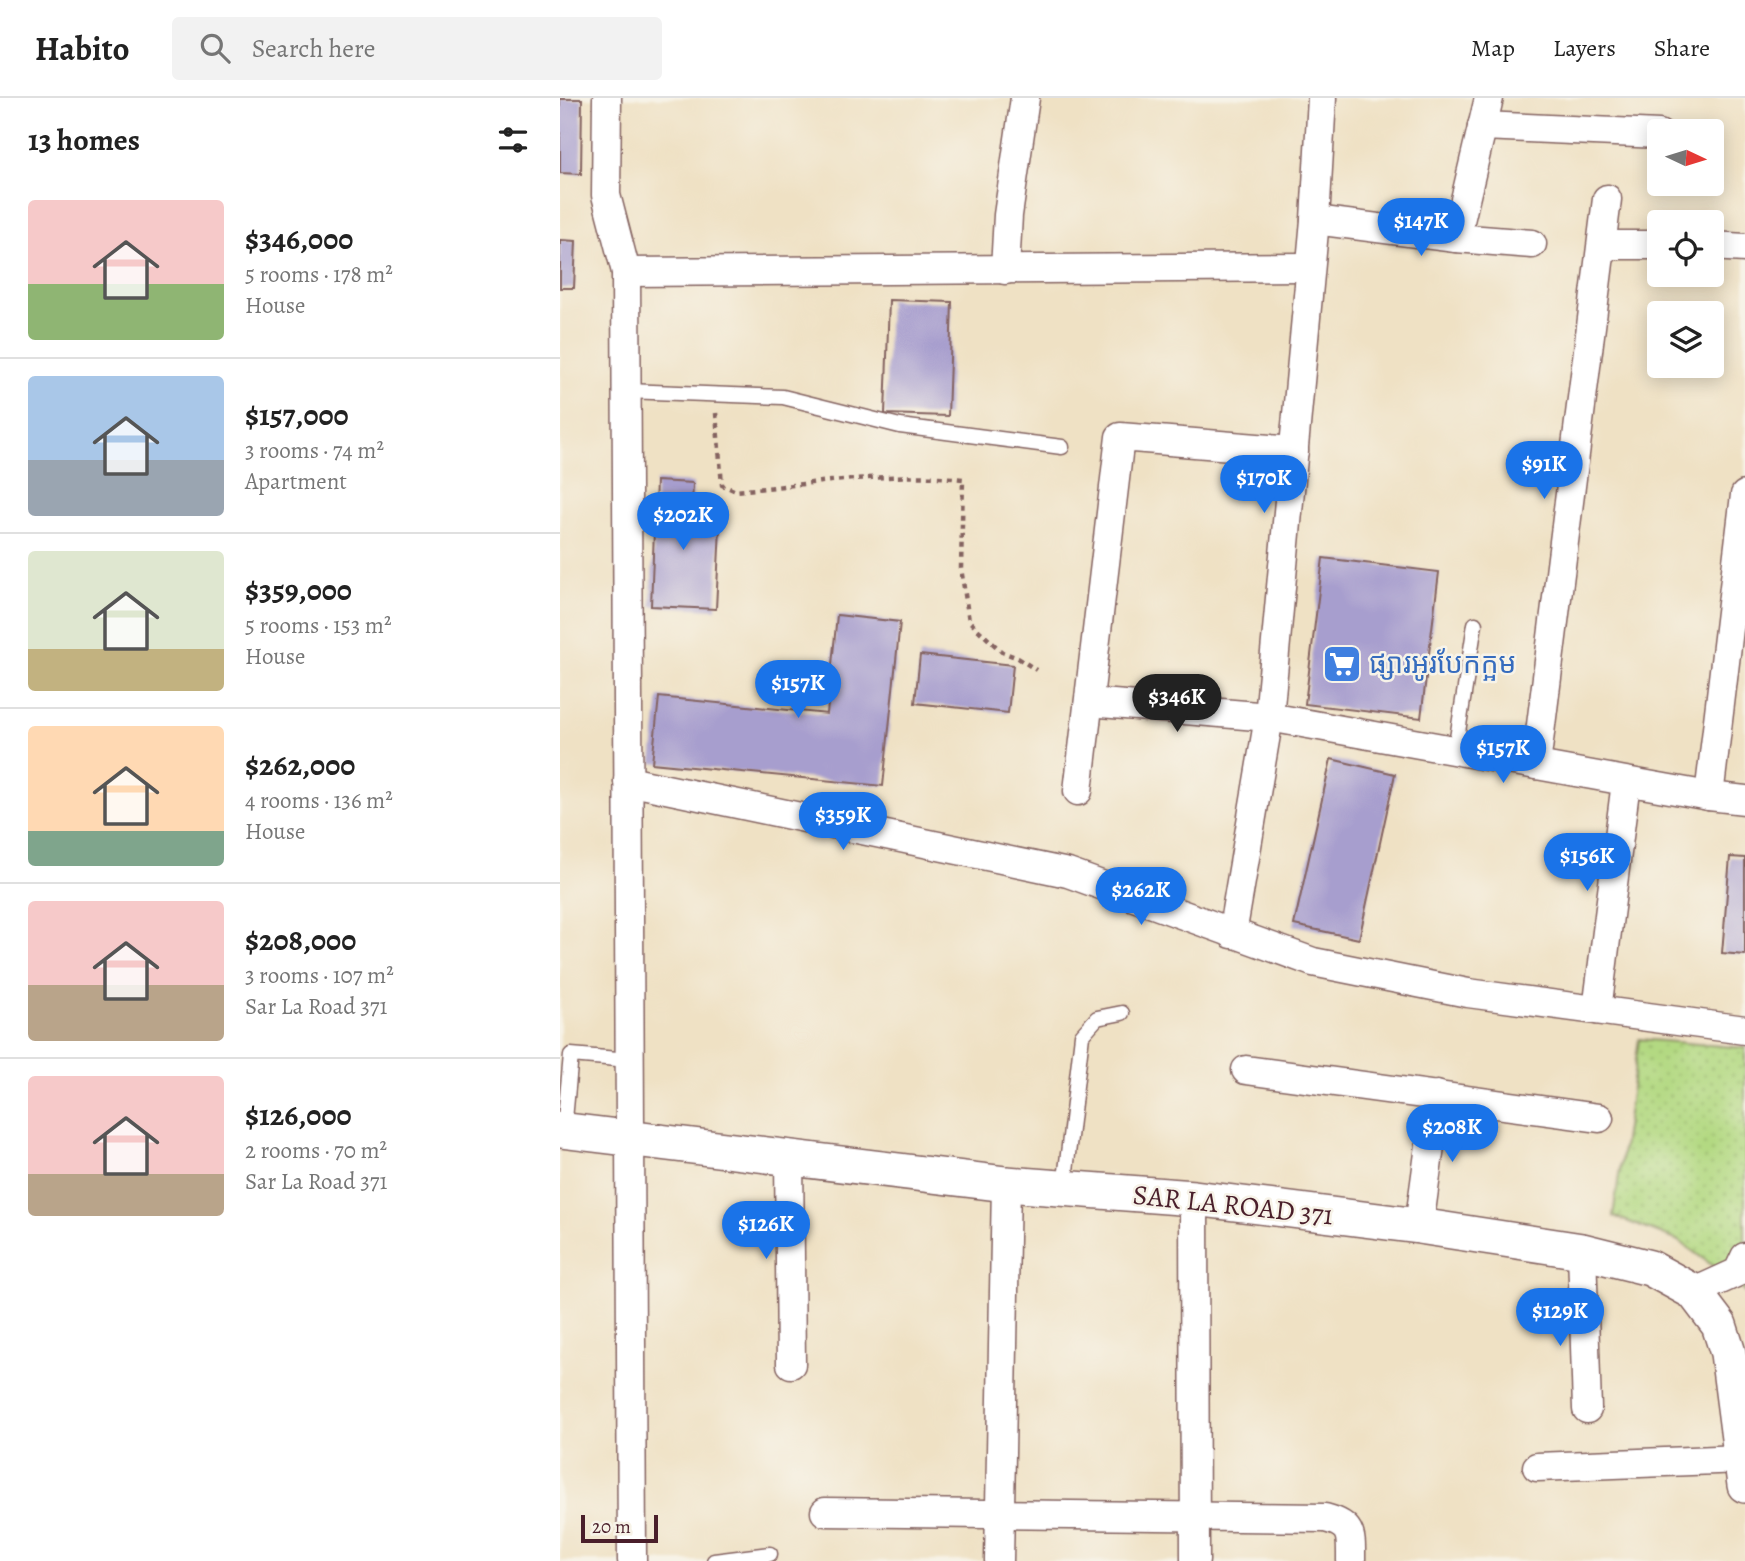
<!DOCTYPE html>
<html lang="en">
<head>
<meta charset="utf-8">
<style>
  body { margin:0; font-family:Alegreya,"Noto Sans Khmer",serif; background:#f2f2f2; color:#222; height:100vh; display:flex; flex-direction:column; font-size:26px; white-space:nowrap }
  * { box-sizing:border-box; margin:0 }
  p { font-size:23px; color:#767676 }
  .icon { flex:none; width:38px; height:38px; fill:none; stroke:currentColor; stroke-width:2; stroke-linecap:round; stroke-linejoin:round }
  .map { position:relative; flex:1; overflow:hidden }
  .drawer { display:flex; flex-direction:column; background:#fff; width:560px }
  .drawer>* { flex:none }
  .needle { width:46px; rotate:94deg }
  .fabs { position:absolute; left:1087px; top:21px; display:grid; gap:14px }
  .fabs a { display:grid; place-items:center; width:77px; height:77px; border-radius:7px; background:#fff; box-shadow:0 4px 18px #0003; font-size:35px }
  .scale { position:absolute; left:21px; bottom:18px; width:77px; box-sizing:border-box; padding-left:7px; border:4px solid #4a1f2b; border-top:0; font-size:19px; line-height:24px; white-space:nowrap; color:#4a1f2b; -webkit-text-stroke:5px #f7f3e8; paint-order:stroke }
  .price { position:absolute; translate:-50% -60px; padding:0 16px; border-radius:24px; background:#1a73e8; color:#fff; font-size:23px; line-height:46px; filter:drop-shadow(0 2px 4px #0008) }
  .price::after { content:''; position:absolute; left:50%; top:42px; width:21px; height:16px; margin-left:-10px; background:inherit; clip-path:polygon(0 0,100% 0,50% 100%) }
  .price.current { background:#222; color:#fff }
  ul { padding:0; list-style:none }
  li { display:flex; align-items:center; gap:21px; height:175px; padding:0 28px }
  li+li { border-top:2px solid #e0e0e0 }
  li span { display:grid; place-items:center; flex:none; width:196px; height:140px; border-radius:7px; color:#555 }
  li>.icon { margin-inline-start:auto }
  span .icon { width:84px; height:84px; fill:#fffc; stroke-width:1 }
  li b { font-size:30px }
  h2 { display:flex; justify-content:space-between; align-items:center; height:84px; padding:0 28px; font-size:30px }
  header { display:flex; align-items:center; gap:42px; box-sizing:border-box; height:98px; padding:0 35px; background:#fff; border-bottom:2px solid #e0e0e0 }
  header strong { font-size:33px }
  nav { display:flex; gap:38px; margin-inline-start:auto; font-size:24px }
  .search { width:490px; height:63px; background:#f2f2f2; display:flex; align-items:center; gap:18px; box-sizing:border-box; padding:0 24px; border-radius:7px; color:#767676; font-size:26px }
  main { display:flex; flex:1; min-height:0 }
  .map>svg:first-child { display:block }
  .grass { fill:url(#grass-dots); stroke:#7e7c56; stroke-width:2 }
  .building { fill:#a79ece }
  .lines { fill:none; stroke-linecap:round; stroke-linejoin:round }
  .service-casing { stroke:#846361; stroke-width:17 }
  .minor-casing { stroke:#846361; stroke-width:31 }
  .tertiary-casing { stroke:#846361; stroke-width:38 }
  .path { stroke:#846361; stroke-width:4.5; stroke-dasharray:5 5; stroke-linecap:butt }
  .service { stroke:#fff; stroke-width:14 }
  .minor { stroke:#fff; stroke-width:28 }
  .tertiary { stroke:#fff; stroke-width:35 }
  .labels { text-anchor:middle; dominant-baseline:central; stroke-width:5; stroke-linejoin:round; paint-order:stroke }
  .shop-label { font-size:28px; fill:#366cbe; stroke:#f7f3e8; text-anchor:start }
  .street-label { font-size:28px; fill:#4a1f2b; stroke:#f7f3e8 }
</style>
</head>
<body>
<header>
<strong>Habito</strong>
<div class="search"><svg class="icon" aria-label="search" viewBox="0 0 24 24"><circle cx="10" cy="10" r="6"/><path d="M15 15l6 6"/></svg>Search here</div>
<nav><a>Map</a><a>Layers</a><a>Share</a></nav>
</header>
<main>
<section class="drawer">
<h2>13 homes<svg class="icon" aria-label="filters" viewBox="0 0 24 24"><path d="M4 7h16M4 17h16"/><circle cx="9" cy="7" r="2"/><circle cx="15" cy="17" r="2"/></svg></h2>
<ul>
<li><span style="background:linear-gradient(#f6c9c9 60%,#8fb573 0)"><svg class="icon" aria-label="home" viewBox="0 0 24 24"><path d="M3 11l9-7 9 7M6 9v11h12V9"/></svg></span><div><b>$346,000</b><p>5 rooms · 178 m²</p><p>House</p></div></li>
<li><span style="background:linear-gradient(#a9c7e8 60%,#9aa5b1 0)"><svg class="icon" aria-label="home" viewBox="0 0 24 24"><path d="M3 11l9-7 9 7M6 9v11h12V9"/></svg></span><div><b>$157,000</b><p>3 rooms · 74 m²</p><p>Apartment</p></div></li>
<li><span style="background:linear-gradient(#dfe7d0 70%,#c2b280 0)"><svg class="icon" aria-label="home" viewBox="0 0 24 24"><path d="M3 11l9-7 9 7M6 9v11h12V9"/></svg></span><div><b>$359,000</b><p>5 rooms · 153 m²</p><p>House</p></div></li>
<li><span style="background:linear-gradient(#ffd9b3 75%,#7fa58c 0)"><svg class="icon" aria-label="home" viewBox="0 0 24 24"><path d="M3 11l9-7 9 7M6 9v11h12V9"/></svg></span><div><b>$262,000</b><p>4 rooms · 136 m²</p><p>House</p></div></li>
<li><span style="background:linear-gradient(#f6c9c9 60%,#b9a48a 0)"><svg class="icon" aria-label="home" viewBox="0 0 24 24"><path d="M3 11l9-7 9 7M6 9v11h12V9"/></svg></span><div><b>$208,000</b><p>3 rooms · 107 m²</p><p>Sar La Road 371</p></div></li>
<li><span style="background:linear-gradient(#f6c9c9 70%,#b9a48a 0)"><svg class="icon" aria-label="home" viewBox="0 0 24 24"><path d="M3 11l9-7 9 7M6 9v11h12V9"/></svg></span><div><b>$126,000</b><p>2 rooms · 70 m²</p><p>Sar La Road 371</p></div></li>
</ul>
</section>
<div class="map">
<svg width="1185" height="1463" viewBox="0 0 1185 1463">
  <defs>
    <pattern id="grass-dots" width="8" height="8" patternUnits="userSpaceOnUse" patternTransform="scale(1.75)"><rect width="8" height="8" fill="#b3d982"/><path d="M2 2h.1M6 6h.1" fill="none" stroke="#9bba70" stroke-width="1.8" stroke-linecap="round"/></pattern>
  </defs>
  <rect width="100%" height="100%" fill="#f7f3e8"/>
  <filter id="ink" filterUnits="userSpaceOnUse"><feTurbulence type="fractalNoise" baseFrequency=".0143" numOctaves="2"/><feDisplacementMap in="SourceGraphic" scale="14" xChannelSelector="R" yChannelSelector="G"/><feConvolveMatrix kernelMatrix="1 2 1 2 8 2 1 2 1" color-interpolation-filters="sRGB"/></filter>
  <filter id="wash" filterUnits="userSpaceOnUse"><feTurbulence type="fractalNoise" baseFrequency=".00686" numOctaves="4" result="noise"/><feDisplacementMap in="SourceGraphic" scale="28" xChannelSelector="R" yChannelSelector="G"/><feGaussianBlur stdDeviation="1.57" result="paint"/><feColorMatrix in="noise" values="0 0 0 0 0 0 0 0 0 0 0 0 0 0 0 0 0 1.4 0 .05"/><feComposite in="paint" operator="in"/></filter>
  <g filter="url(#wash)">
    <rect width="100%" height="100%" fill="#efe1c4"/>
    <polygon class="grass" points="1079,941 1185,950 1185,1195 1169,1180 1119,1143 1053,1118"/>
    <g id="blocks">
      <g class="building">
        <polygon points="0,1 22,1 21,76 0,75"/>
        <polygon points="0,142 16,143 14,190 0,190"/>
        <polygon points="329,202 392,204 388,318 325,316"/>
        <polygon points="96,383 133,385 131,428 160,429 156,511 91,508"/>
        <polygon points="763,460 879,474 861,620 745,606"/>
        <polygon points="277,517 340,524 323,688 92,665 99,599 267,616"/>
        <polygon points="360,557 453,567 448,615 355,605"/>
        <polygon points="771,661 835,676 799,841 734,827"/>
        <polygon points="1170,759 1185,760 1185,857 1162,855"/>
      </g>
    </g>
  </g>
  <g filter="url(#ink)">
    <use href="#blocks" fill-opacity="0" stroke="#846361" stroke-width="2"/>
    <g class="lines">
      <defs>
        <g id="service">
          <polyline points="66,293 223,299 340,328 502,349"/>
          <polyline points="895,653 915,526"/>
          <polyline points="4,1032 11,957 69,962"/>
          <polyline points="504,1090 522,937 537,920 562,915"/>
          <polyline points="154,1463 210,1456"/>
        </g>
        <g id="minor">
          <polyline points="47,0 46,97 66,174 72,1463"/>
          <polyline points="922,28 1099,36"/>
          <polyline points="755,122 896,140 972,146"/>
          <polyline points="896,140 929,0"/>
          <polyline points="1043,147 1099,147"/>
          <polyline points="1152,148 1185,150"/>
          <polyline points="445,172 448,117 465,0"/>
          <polyline points="66,174 750,169"/>
          <polyline points="529,604 709,619 1149,698 1185,702"/>
          <polyline points="976,667 1047,101"/>
          <polyline points="68,683 508,775 753,864 908,895 1185,932"/>
          <polyline points="518,693 560,339 734,353"/>
          <polyline points="1149,698 1185,397"/>
          <polyline points="672,836 709,619 755,122 762,0"/>
          <polyline points="1037,912 1066,684"/>
          <polyline points="686,972 1039,1020"/>
          <polyline points="229,1058 231,1266"/>
          <polyline points="634,1100 635,1463"/>
          <polyline points="859,1128 877,997"/>
          <polyline points="1022,1153 1027,1311"/>
          <polyline points="1134,1194 1178,1174 1185,1159"/>
          <polyline points="977,1369 1182,1361"/>
          <path d="M 265,1414 L 765,1420 C 793,1427 791,1437 791,1463"/>
          <polyline points="439,1463 446,1086"/>
        </g>
        <polyline id="tertiary" points="0,1032 446,1086 634,1100 859,1128 1022,1153 1090,1170 1134,1194 1159,1227 1168,1255 1185,1387"/>
      </defs>
      <use href="#service" class="service-casing"/>
      <use href="#minor" class="minor-casing"/>
      <use href="#tertiary" class="tertiary-casing"/>
      <path class="path" d="M 156,315 L 162,387 L 176,393 C 251,386 329,373 403,381 L 401,470 L 409,523 L 442,554 L 458,560 L 476,572"/>
      <use href="#service" class="service"/>
      <use href="#minor" class="minor"/>
      <use href="#tertiary" class="tertiary"/>
    </g>
  </g>
  <defs>
    <symbol id="supermarket-square" viewBox="-11 -11 22 22"><rect x="-9" y="-9" width="18" height="18" rx="4" fill="#3f7fe0" stroke="#f7f3e8"/><path d="M-6-5.5h2.5l.6 2H6L4.5 2H-2.5L-4.4-4H-6ZM-1.5 3.2a1.3 1.3 0 1 0 .1 0ZM3 3.2a1.3 1.3 0 1 0 .1 0Z" fill="#fff"/></symbol>
  </defs>
  <g fill-rule="evenodd">
    <use href="#supermarket-square" x="760" y="544" width="44" height="44"/>
  </g>
  <g class="labels">
    <g class="shop-label">
      <text x="809" y="566">ផ្សារអូរបែកក្អម</text>
    </g>
    <g class="street-label">
      <text transform="translate(673 1107) rotate(6)">SAR LA ROAD 371</text>
    </g>
  </g>
</svg>
<div class="fabs">
<a><svg class="needle" viewBox="-14 -14 28 28"><path d="M0-13l5 13h-10z" fill="#e53935"/><path d="M0 13l5-13h-10z" fill="#767676"/></svg></a>
<a><svg class="icon" aria-label="locate" viewBox="0 0 24 24"><circle cx="12" cy="12" r="6"/><path d="M12 2v4M12 18v4M2 12h4M18 12h4"/></svg></a>
<a><svg class="icon" aria-label="layers" viewBox="0 0 24 24"><path d="M12 4l9 5-9 5-9-5zM3 14l9 5 9-5"/></svg></a>
</div>
<div class="scale">20 m</div>
<b class="price" style="left:861px;top:160px">$147K</b>
<b class="price" style="left:984px;top:403px">$91K</b>
<b class="price" style="left:704px;top:417px">$170K</b>
<b class="price" style="left:123px;top:454px">$202K</b>
<b class="price" style="left:238px;top:622px">$157K</b>
<b class="price current" style="left:617px;top:636px">$346K</b>
<b class="price" style="left:943px;top:687px">$157K</b>
<b class="price" style="left:283px;top:754px">$359K</b>
<b class="price" style="left:1027px;top:795px">$156K</b>
<b class="price" style="left:581px;top:829px">$262K</b>
<b class="price" style="left:892px;top:1066px">$208K</b>
<b class="price" style="left:206px;top:1163px">$126K</b>
<b class="price" style="left:1000px;top:1250px">$129K</b>
</div>
</main>
</body>
</html>
